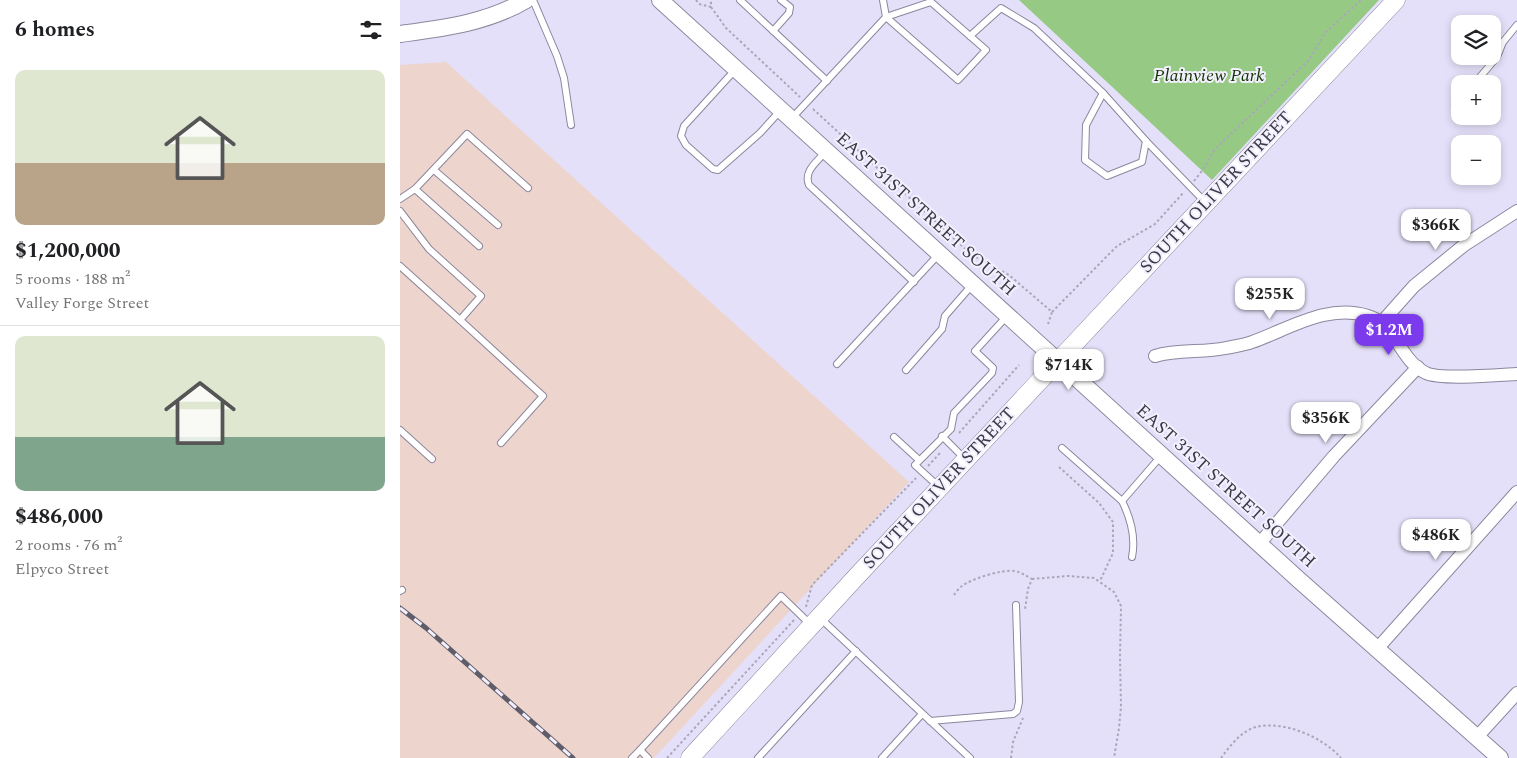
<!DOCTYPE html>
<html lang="en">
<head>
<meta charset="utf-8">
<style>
  body { margin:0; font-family:Spectral,serif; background:#f2f2f2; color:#202124; height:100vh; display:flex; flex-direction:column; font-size:19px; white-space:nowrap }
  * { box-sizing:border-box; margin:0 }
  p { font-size:16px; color:#757577 }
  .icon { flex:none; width:28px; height:28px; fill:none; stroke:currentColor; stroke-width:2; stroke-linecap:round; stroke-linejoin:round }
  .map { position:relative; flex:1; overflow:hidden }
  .panel { display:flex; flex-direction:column; background:#fff; width:400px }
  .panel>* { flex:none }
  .fabs { position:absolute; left:1051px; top:15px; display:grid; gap:10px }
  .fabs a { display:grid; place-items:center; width:50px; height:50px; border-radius:10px; background:#fff; box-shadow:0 2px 8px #0003; font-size:25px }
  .price { position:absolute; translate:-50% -42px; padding:0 11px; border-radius:10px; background:#fff; color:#222; font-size:16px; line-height:32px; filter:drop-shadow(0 1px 2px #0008) }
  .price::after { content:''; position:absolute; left:50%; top:30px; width:15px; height:11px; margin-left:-8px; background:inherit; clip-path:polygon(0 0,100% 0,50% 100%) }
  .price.current { background:#7c3aed; color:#fff }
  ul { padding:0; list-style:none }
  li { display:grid; align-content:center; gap:10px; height:265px; padding:0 15px }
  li+li { border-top:1px solid #e0e0e0 }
  li span { display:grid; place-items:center; height:155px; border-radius:10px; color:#555 }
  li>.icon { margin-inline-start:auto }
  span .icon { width:90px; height:90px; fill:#fffc; stroke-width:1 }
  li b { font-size:21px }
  h2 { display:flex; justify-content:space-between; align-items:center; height:60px; padding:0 15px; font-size:21px }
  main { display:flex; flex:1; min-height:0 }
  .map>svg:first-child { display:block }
  .industrial { fill:#edd4cd }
  .green { fill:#96ca84 }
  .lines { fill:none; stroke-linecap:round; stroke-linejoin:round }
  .service-casing { stroke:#8c879e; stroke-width:8 }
  .minor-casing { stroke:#8c879e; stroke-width:14 }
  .tertiary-casing { stroke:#8c879e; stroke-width:18 }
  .secondary-casing { stroke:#8c879e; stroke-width:19 }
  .path { stroke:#aaa6ba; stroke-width:2; stroke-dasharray:2.5 2.5; stroke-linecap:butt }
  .service { stroke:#fff; stroke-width:6 }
  .minor { stroke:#fff; stroke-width:12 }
  .tertiary { stroke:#fff; stroke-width:16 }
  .secondary { stroke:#fff; stroke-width:18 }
  .rail-casing { stroke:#605d6a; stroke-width:5 }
  .rail { stroke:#f2effe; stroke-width:3; stroke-dasharray:9; stroke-linecap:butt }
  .labels { text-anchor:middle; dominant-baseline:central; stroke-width:4; stroke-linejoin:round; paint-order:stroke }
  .park-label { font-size:18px; font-style:italic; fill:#113401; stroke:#f2effe }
  .street-label { font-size:18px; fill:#3c3a44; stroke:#f2effe }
</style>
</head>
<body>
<main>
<section class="panel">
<h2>6 homes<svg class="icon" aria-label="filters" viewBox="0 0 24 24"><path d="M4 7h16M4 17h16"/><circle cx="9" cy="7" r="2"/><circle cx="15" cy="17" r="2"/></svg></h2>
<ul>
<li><span style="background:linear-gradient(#dfe7d0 60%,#b9a48a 0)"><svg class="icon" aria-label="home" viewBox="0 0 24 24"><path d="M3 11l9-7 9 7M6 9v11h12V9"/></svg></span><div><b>$1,200,000</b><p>5 rooms · 188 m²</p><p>Valley Forge Street</p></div></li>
<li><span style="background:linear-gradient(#dfe7d0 65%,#7fa58c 0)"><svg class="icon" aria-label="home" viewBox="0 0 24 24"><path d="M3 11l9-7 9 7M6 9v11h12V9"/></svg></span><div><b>$486,000</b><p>2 rooms · 76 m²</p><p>Elpyco Street</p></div></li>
</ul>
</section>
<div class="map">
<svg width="1117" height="758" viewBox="0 0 1117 758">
  <rect width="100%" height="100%" fill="#e5e0f9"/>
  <polygon class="industrial" points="46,62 509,482 254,758 0,758 0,65"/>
  <polygon class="green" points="619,0 979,0 812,180"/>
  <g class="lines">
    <defs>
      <g id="service">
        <polyline points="133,0 157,56 164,78 171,125"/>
        <polyline points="340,0 427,81"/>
        <polygon points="531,2 586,50 558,80 486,17"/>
        <polyline points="373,31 389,13 390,7 381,0"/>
        <polyline points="570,36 601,8 634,28 703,93 686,125 685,160 707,176 742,162 746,141 806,203"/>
        <polyline points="335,70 284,126 281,136 286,145 313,169 318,170 360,133 380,111"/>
        <polyline points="1074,84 1097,57 1103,42 1117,25"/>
        <polyline points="703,93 746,141"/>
        <polyline points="1055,105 1060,100"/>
        <polyline points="392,118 486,17 483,0"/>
        <path d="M 426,151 C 418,161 403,171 409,185 L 514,282"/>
        <polyline points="34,170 98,225"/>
        <polyline points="15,189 79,246"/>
        <polyline points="0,199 15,189 67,134 128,188"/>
        <polyline points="0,211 29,249 81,296 60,320 0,266"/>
        <polyline points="60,320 143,396 101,443"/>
        <polyline points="437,364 539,254"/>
        <polyline points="506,370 542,329 545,316 572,285"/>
        <polyline points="0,430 32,459"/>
        <polyline points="542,436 565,459"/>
        <polyline points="494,437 519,460"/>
        <polyline points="662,448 722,501 761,456"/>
        <polyline points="538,486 515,465 551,429 554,413 592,373 593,368 575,351 607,316"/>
        <path d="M 722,501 C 731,519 736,537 732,557"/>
        <polyline points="0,591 2,590"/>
        <polyline points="420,618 570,758"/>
        <polyline points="530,721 613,714 617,711 619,702 616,605"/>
        <polyline points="232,758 240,750"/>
        <polyline points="248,758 240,750 381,596 411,625"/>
        <polyline points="358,758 456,651"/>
        <polyline points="482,758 522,714"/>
      </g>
      <g id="minor">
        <polyline points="982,322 1014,286 1063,246 1117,211"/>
        <path d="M 755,356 C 778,349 803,353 826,348 C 835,346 844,345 852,342 C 889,329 927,303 968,316 C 996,324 1000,361 1026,373 C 1040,380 1099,375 1117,374"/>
        <polyline points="860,543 934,456 1018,367"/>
        <polyline points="977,649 1117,492"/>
        <polyline points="1077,737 1117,693"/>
      </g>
      <g id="tertiary">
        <polyline points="260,0 899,580 1100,758"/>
        <path d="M 0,34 C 44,28 87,23 126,0"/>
      </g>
      <polyline id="secondary" points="290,758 456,577 996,0"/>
    </defs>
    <use href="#service" class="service-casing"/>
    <use href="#minor" class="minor-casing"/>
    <use href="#tertiary" class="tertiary-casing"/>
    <use href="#secondary" class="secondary-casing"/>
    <g class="path">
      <polyline points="296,0 299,4 311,7 311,0"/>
      <polyline points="311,7 326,28 400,97"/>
      <polyline points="413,109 572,255 609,275 652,312 648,324"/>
      <polyline points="794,181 802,171 815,149 908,61 926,32 961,0"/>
      <polyline points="652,312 717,246 755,224 784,192"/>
      <polyline points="559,433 619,365"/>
      <polyline points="528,466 540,453"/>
      <polyline points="659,467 699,503 713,522 713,553 700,581"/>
      <polyline points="632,579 668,576 694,578 714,592 721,606 720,657 721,707 719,728 714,758"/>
      <path d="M 554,595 C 556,592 559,588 562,586 C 571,579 602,569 614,571 C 621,572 626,576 632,579 L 628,589 L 625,609"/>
      <polyline points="406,607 412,585 516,478"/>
      <polyline points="267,758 394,620"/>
      <polyline points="611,758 613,742 623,718"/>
      <path d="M 821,758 C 830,746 841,731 856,727 C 883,720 923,737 941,758"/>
    </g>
    <use href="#service" class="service"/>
    <use href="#minor" class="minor"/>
    <use href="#tertiary" class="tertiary"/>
    <use href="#secondary" class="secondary"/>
    <defs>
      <polyline id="rail" points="0,608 26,628 173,758"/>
    </defs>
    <use href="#rail" class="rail-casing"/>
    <use href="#rail" class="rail"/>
  </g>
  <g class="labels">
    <g class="park-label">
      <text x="809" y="75">Plainview Park</text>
    </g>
    <g class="street-label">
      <text transform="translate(816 192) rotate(-47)">SOUTH OLIVER STREET</text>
      <text transform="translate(526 214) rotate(42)">EAST 31ST STREET SOUTH</text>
      <text transform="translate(826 486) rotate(42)">EAST 31ST STREET SOUTH</text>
      <text transform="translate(539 488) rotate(-47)">SOUTH OLIVER STREET</text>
    </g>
  </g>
</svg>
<div class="fabs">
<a><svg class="icon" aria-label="layers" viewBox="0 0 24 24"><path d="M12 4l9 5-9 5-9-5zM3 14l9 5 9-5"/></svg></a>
<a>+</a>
<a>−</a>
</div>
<b class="price" style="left:1036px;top:251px">$366K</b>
<b class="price" style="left:870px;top:320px">$255K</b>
<b class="price current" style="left:989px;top:356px">$1.2M</b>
<b class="price" style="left:669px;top:391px">$714K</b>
<b class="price" style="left:926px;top:444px">$356K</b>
<b class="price" style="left:1036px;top:561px">$486K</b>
</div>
</main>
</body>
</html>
